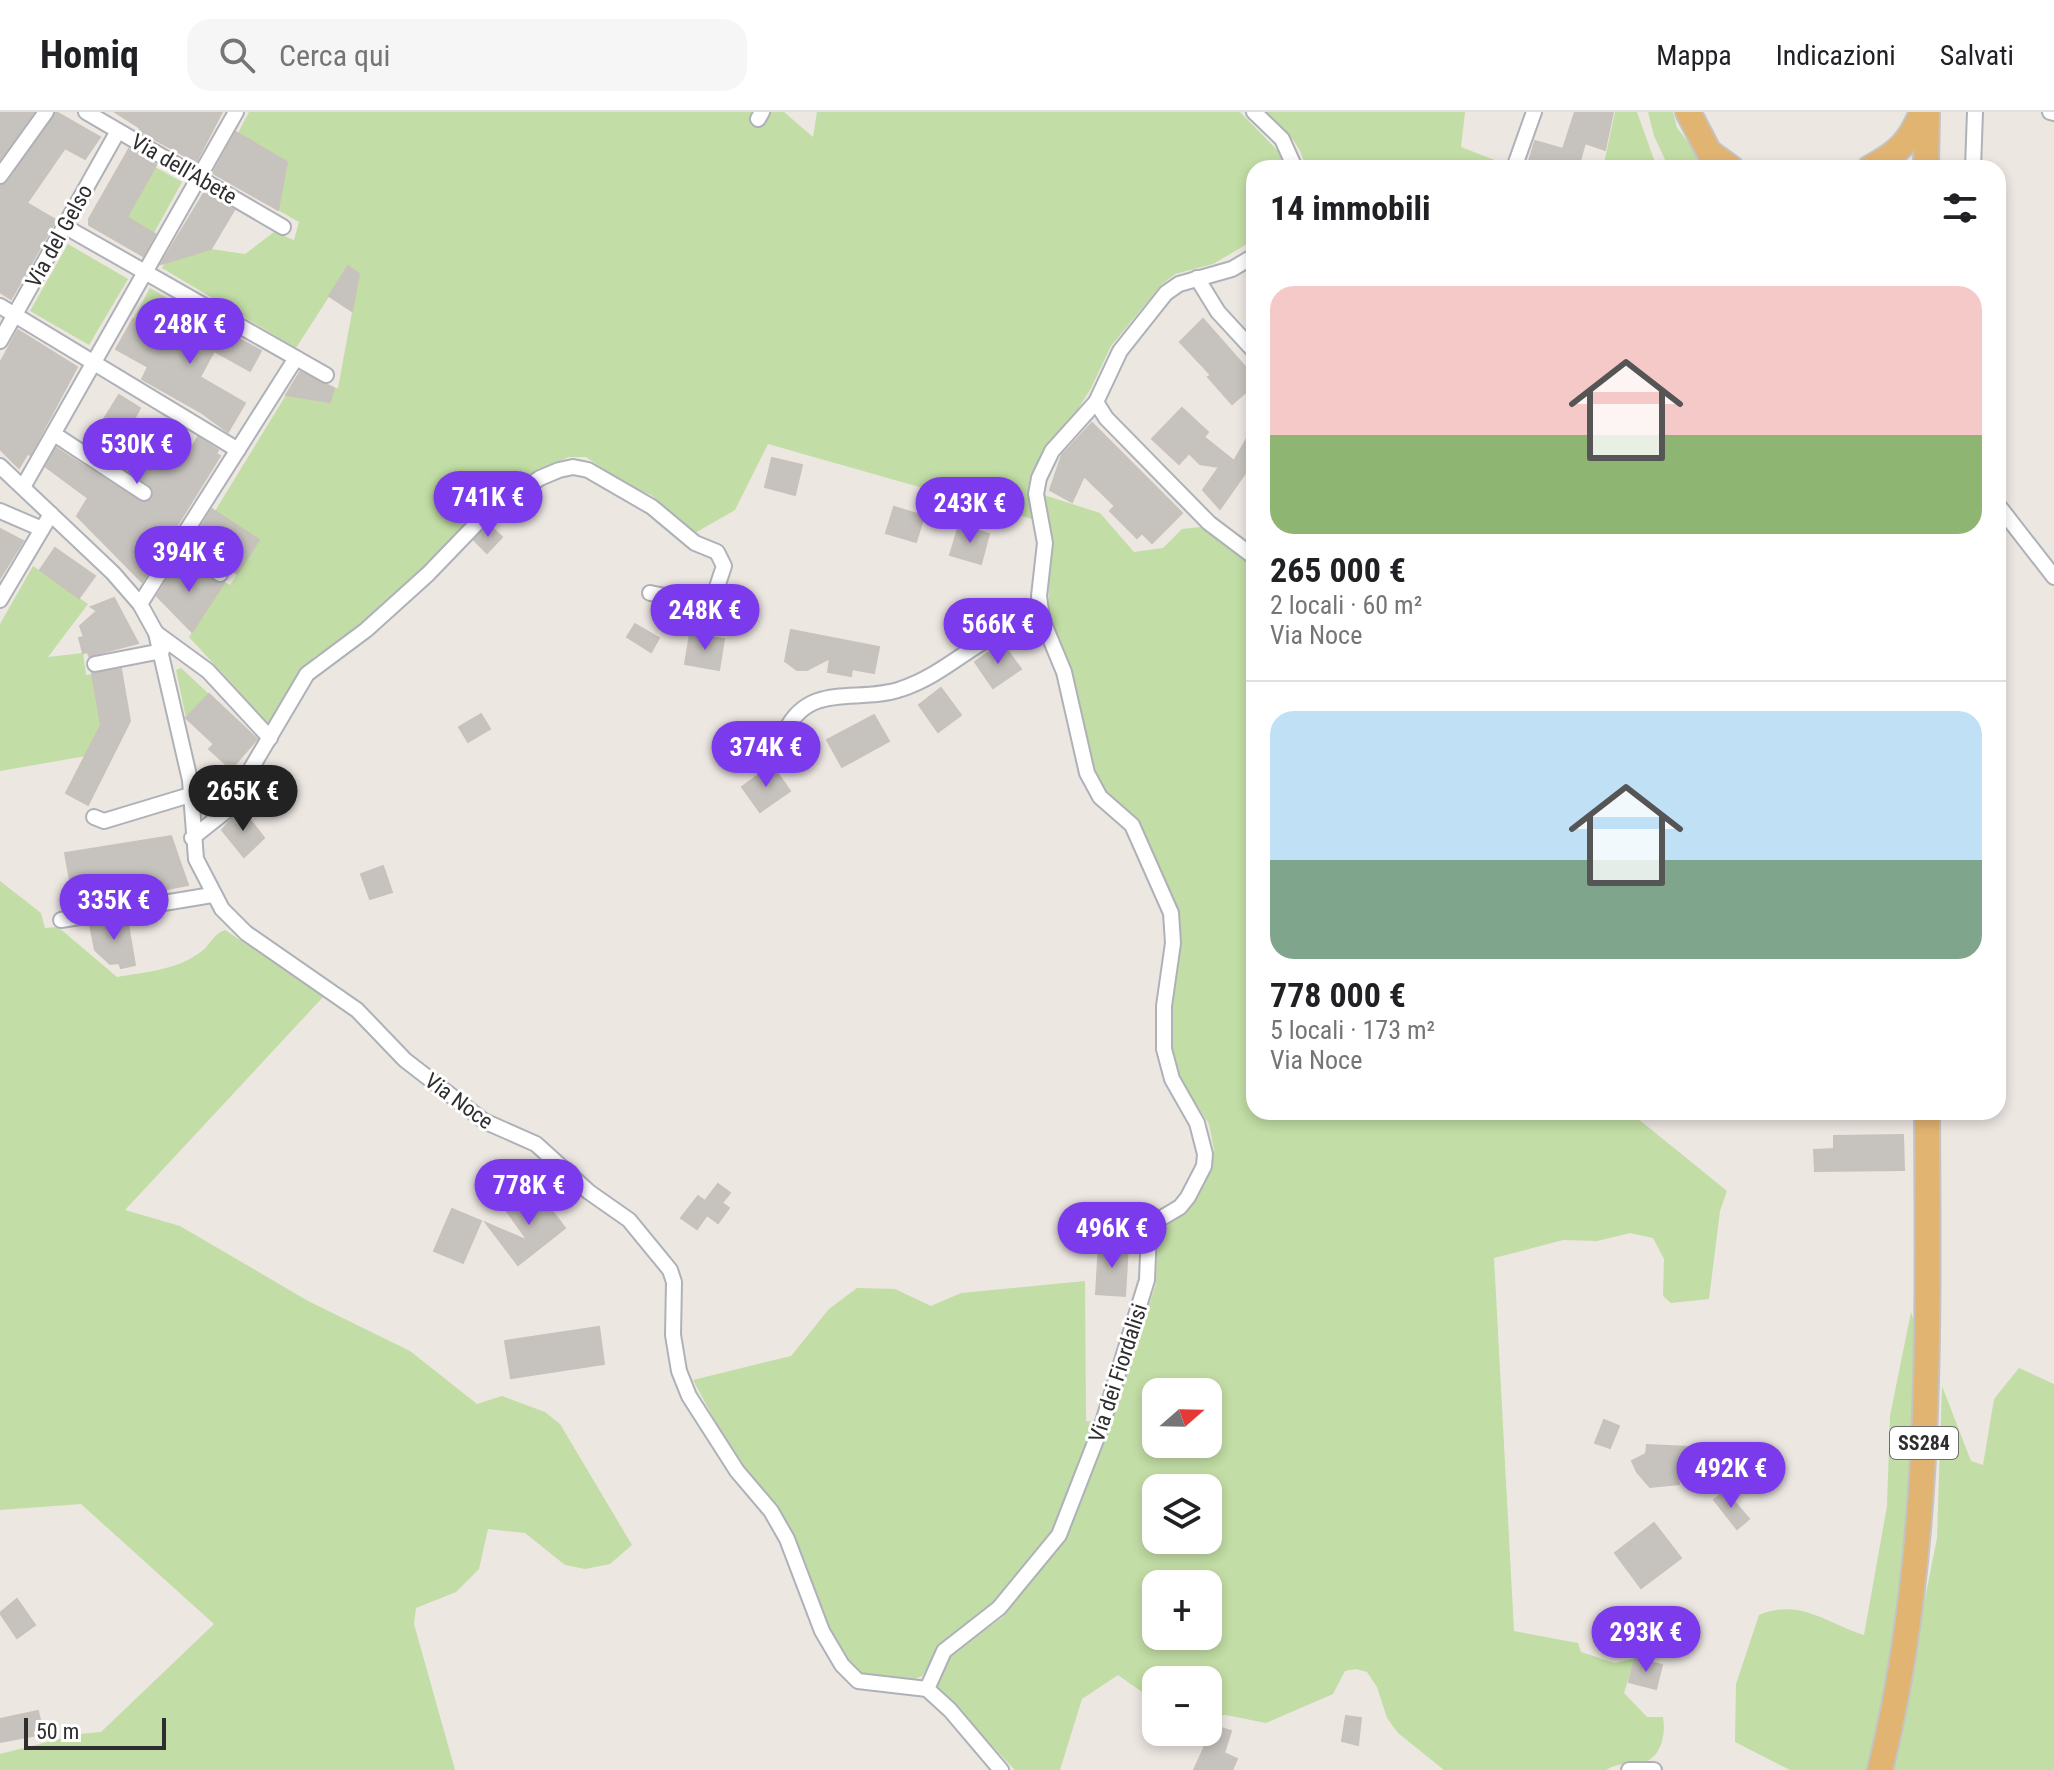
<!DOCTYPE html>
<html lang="it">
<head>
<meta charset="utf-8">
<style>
  body { margin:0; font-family:"Roboto Condensed",sans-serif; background:#f6f6f6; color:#202124; height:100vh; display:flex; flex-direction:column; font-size:30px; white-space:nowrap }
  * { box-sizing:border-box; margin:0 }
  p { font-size:26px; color:#757577 }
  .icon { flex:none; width:44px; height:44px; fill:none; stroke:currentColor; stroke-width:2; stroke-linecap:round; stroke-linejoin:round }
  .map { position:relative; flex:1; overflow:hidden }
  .panel { position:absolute; left:1246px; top:48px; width:760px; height:960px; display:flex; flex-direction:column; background:#fff; border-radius:24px; box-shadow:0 4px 12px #0003 }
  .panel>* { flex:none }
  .needle { width:52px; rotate:70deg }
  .buttons { position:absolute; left:1142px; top:1266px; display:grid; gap:16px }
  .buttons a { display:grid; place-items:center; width:80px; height:80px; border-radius:16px; background:#fff; box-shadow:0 4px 12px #0003; font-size:40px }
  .scale { position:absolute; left:24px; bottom:20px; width:142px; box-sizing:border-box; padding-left:8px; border:4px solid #2e2e2e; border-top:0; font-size:22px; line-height:28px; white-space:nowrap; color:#2e2e2e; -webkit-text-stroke:6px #fff; paint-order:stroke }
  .price { position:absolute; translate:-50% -68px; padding:0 18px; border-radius:28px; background:#7c3aed; color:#fff; font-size:26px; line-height:52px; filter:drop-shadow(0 2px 4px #0008) }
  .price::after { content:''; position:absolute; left:50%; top:48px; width:24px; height:18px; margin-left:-12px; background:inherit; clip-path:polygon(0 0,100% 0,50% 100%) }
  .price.current { background:#222; color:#fff }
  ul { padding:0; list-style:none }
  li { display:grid; align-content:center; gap:16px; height:424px; padding:0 24px }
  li+li { border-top:2px solid #e0e0e0 }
  li span { display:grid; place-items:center; height:248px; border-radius:24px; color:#555 }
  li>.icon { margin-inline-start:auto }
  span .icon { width:144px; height:144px; fill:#fffc; stroke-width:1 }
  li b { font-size:34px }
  h2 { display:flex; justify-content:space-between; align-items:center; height:96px; padding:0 24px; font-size:34px }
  header { display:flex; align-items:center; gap:48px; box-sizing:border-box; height:112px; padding:0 40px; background:#fff; border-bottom:2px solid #e0e0e0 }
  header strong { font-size:38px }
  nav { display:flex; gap:44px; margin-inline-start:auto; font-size:28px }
  .search { width:560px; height:72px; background:#f6f6f6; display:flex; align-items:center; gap:20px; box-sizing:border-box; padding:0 28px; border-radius:24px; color:#757577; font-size:30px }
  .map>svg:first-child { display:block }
  .green { fill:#c2dda5; fill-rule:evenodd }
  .building { fill:#c6c2bd; stroke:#c9c2bc; stroke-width:2 }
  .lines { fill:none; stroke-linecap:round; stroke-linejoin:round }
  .minor-casing { stroke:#aeb2b8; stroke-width:18 }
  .primary-casing { stroke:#c4c4c4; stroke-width:28 }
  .minor { stroke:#fff; stroke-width:14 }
  .primary { stroke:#e2b472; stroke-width:24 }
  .labels { text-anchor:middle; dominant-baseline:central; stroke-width:6; stroke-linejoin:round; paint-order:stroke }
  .shield { fill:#fff; stroke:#6d6d6d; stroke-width:2 }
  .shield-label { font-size:20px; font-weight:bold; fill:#2e2e2e }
  .street-label { font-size:22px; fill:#2e2e2e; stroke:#fff }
</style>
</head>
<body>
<header>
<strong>Homiq</strong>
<div class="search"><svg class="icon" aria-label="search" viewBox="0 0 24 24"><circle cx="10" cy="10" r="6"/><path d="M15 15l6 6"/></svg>Cerca qui</div>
<nav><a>Mappa</a><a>Indicazioni</a><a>Salvati</a></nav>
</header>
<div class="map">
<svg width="2054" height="1658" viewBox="0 0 2054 1658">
  <rect width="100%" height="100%" fill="#ede7e2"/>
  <g class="green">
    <polygon points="249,0 784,0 813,25 817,0 1240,0 1279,40 1286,56 1254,56 1254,128 1213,152 1175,162 1161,173 1111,234 1091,276 1078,297 1049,330 1030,365 1028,378 1032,407 768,332 735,398 695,421 651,383 624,371 586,345 569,345 539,357 503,380 455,423 427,456 395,480 354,519 314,545 283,586 269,612 189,525 224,470 230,473 259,428 215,399 286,283 330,290 334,276 338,276 359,162 348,155 296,236 162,156 164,152 211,137 245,142 274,120 294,128 299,110 278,98 287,50 238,21"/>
    <path d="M 1265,0 L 1465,0 L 1461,35 L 1505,52 L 1504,56 L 1305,56 C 1304,34 1281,13 1265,0 Z"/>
    <polygon points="1615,0 1637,0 1657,56 1603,56"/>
    <polygon points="1648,0 1673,0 1677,16 1709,56 1669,56 1654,24"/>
    <polygon points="155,55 182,70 154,121 127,105"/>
    <polygon points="68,132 128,167 89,233 30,199"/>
    <polygon points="150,176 200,205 183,235 133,207"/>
    <path d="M 1041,382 L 1100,401 L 1134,440 L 1163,436 L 1182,417 L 1201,415 L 1254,451 L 1254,1000 L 1622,1000 L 1637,1006 L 1727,1079 L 1720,1099 L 1709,1187 L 1671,1191 L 1663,1184 L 1664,1147 L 1653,1126 L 1630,1121 L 1597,1129 L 1563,1128 L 1494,1146 L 1514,1519 L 1578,1531 L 1581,1540 L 1615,1551 L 1635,1546 L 1624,1581 L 1647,1605 L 1663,1605 C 1666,1620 1662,1645 1644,1650 C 1629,1654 1621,1649 1606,1658 L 1444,1658 L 1398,1621 L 1387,1606 L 1377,1575 L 1367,1560 L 1356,1557 L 1345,1559 L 1333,1582 L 1266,1611 L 1226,1603 L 1208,1604 L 1208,1568 L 1156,1568 L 1156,1590 L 1118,1563 L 1082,1587 L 1060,1658 L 1015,1658 L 940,1579 L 935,1569 L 948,1545 L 1003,1505 L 1034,1461 L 1065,1427 L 1106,1321 L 1156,1172 L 1157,1123 L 1188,1095 L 1211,1052 L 1214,1038 L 1209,1012 L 1178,963 L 1171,945 L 1170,892 L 1180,814 L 1175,796 L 1142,719 L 1105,679 L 1092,659 L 1076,577 L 1055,525 L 1049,498 L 1048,456 L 1053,434 ZM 1156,1280 L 1208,1280 L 1208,1332 L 1156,1332 ZM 1156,1376 L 1208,1376 L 1208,1428 L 1156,1428 ZM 1156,1472 L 1208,1472 L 1208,1524 L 1156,1524 Z"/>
    <polygon points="33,454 88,492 48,545 83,541 86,563 92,562 101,613 86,644 0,659 0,512"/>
    <polygon points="181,556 209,582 186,606 176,558"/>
    <path d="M 0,769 L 41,801 L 45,816 L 58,815 L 117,865 C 146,860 178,858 202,839 C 211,832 213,822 225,818 L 324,884 L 125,1098 L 180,1114 L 308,1189 L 410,1239 L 477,1292 L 502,1284 L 545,1300 L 560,1312 L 632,1433 L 610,1452 L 585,1457 L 565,1453 L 525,1421 L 488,1417 L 479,1457 L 456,1480 L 416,1496 L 414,1512 L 455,1658 L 0,1658 L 0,1642 L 79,1622 L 101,1620 L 214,1512 L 81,1392 L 0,1398 Z"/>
    <polygon points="1085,1169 1086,1309 1097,1310 1062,1407 1044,1434 993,1494 938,1537 922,1564 913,1568 869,1566 861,1563 845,1548 826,1511 786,1410 737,1350 693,1268 791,1244 829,1197 857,1176 895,1177 931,1194 961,1181"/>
    <path d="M 1911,1200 L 1916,1216 C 1915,1264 1916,1313 1913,1362 C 1907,1462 1892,1561 1870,1658 L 1790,1658 L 1735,1630 L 1736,1572 L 1759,1503 C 1801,1486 1825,1511 1864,1523 L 1887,1394 L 1890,1304 Z"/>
    <polygon points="2019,1256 2054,1272 2054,1658 1891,1658 1937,1426 1942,1274 1971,1349 1983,1353 1994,1287"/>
  </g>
  <g class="building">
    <polygon points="0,0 34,0 0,47"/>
    <polygon points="56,0 100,25 85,47 65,36 27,91 56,108 11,187 0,180 0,74 8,70"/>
    <polygon points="115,0 222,0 196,50 139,19 140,16"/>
    <polygon points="1575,0 1613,0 1605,38 1585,31 1578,56 1527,56 1535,29 1563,37"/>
    <polygon points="236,20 287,50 278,98 213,61"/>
    <polygon points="129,37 156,53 127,105 155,122 143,144 89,113 89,107"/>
    <polygon points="204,81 234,98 211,137 161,152"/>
    <polygon points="348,154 359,162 352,199 329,184"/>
    <polygon points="200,205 261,239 250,259 214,239 200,265 245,291 228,320 202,301 142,267 148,255 116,237 133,207 183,235"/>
    <polygon points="1203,207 1254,265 1254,273 1232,292 1208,265 1211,263 1180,230"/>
    <polygon points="18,218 77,255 30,343 28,341 19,356 0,337 0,251"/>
    <polygon points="300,260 334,276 330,290 286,283"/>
    <polygon points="119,283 140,296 133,309 159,325 163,318 192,335 198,325 218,338 216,342 220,344 142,470 77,404 88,386 46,355 56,336 139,389 144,391 152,387 154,381 150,373 88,333"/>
    <polygon points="1182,296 1208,320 1204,325 1234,349 1254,314 1254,365 1246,360 1220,397 1203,378 1219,355 1200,352 1189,341 1179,352 1152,327"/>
    <polygon points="1092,311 1182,401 1152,431 1142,421 1137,426 1110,399 1115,394 1084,364 1072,390 1050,378 1062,343"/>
    <polygon points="772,346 802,353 795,383 765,375"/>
    <polygon points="894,395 924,404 916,430 886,421"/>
    <polygon points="212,397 259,428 237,462 232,459 230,462 225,454 191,431"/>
    <polygon points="489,413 502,425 487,441 474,428"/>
    <polygon points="959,413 989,422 981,452 950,443"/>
    <polygon points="0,417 23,429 0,466"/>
    <polygon points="55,436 95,464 79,486 40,458"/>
    <polygon points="180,448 215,470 224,471 192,520 157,484"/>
    <polygon points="114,486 138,531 89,544 88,540 83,541 79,526 84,525 80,514 97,499 91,495"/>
    <polygon points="635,512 659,526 651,540 627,525"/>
    <polygon points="791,518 879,535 874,561 852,557 851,564 828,560 830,546 807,558 797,558 785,549"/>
    <polygon points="690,522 724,527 719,558 685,552"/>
    <polygon points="1002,531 1021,557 993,576 975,550"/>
    <polygon points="121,557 130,609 88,693 66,681 101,613 92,561"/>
    <polygon points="941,576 961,603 938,620 919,593"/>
    <polygon points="209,582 257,627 231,657 209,637 214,632 186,606"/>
    <polygon points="481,602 490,617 468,630 459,615"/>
    <polygon points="874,603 889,629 842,655 827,628"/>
    <polygon points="772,653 790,679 760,700 742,675"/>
    <polygon points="241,696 264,726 244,745 222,718"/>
    <polygon points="171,724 188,773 75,795 65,741"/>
    <polygon points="383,754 392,780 370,787 361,762"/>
    <polygon points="127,807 135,853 121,856 119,851 110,852 95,838 90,813"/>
    <polygon points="1903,1023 1904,1058 1815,1059 1814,1038 1834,1037 1834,1024"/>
    <polygon points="718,1072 730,1081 722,1091 729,1096 718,1111 707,1103 697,1117 681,1106 698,1084 705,1089"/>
    <polygon points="535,1076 565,1116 518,1153 486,1111 528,1129 506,1098"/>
    <polygon points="452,1097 481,1109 463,1151 434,1139"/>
    <polygon points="1099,1131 1128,1133 1125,1184 1096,1182"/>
    <polygon points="599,1215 604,1252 511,1266 505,1229"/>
    <polygon points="1604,1308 1619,1314 1610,1336 1595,1331"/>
    <polygon points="1647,1333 1689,1335 1689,1356 1676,1355 1679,1372 1650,1375 1637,1360 1632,1349 1646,1342"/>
    <polygon points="1725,1379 1749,1407 1737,1417 1714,1388"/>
    <polygon points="1654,1411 1681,1446 1641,1476 1615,1441"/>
    <polygon points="17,1487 35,1513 17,1526 0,1501"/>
    <polygon points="1635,1546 1662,1553 1656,1577 1629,1570"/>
    <polygon points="38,1599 43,1622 0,1630 0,1607"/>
    <polygon points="1346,1604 1361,1606 1358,1633 1342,1629"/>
    <polygon points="1214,1614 1231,1619 1224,1641 1237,1647 1232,1658 1194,1658"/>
  </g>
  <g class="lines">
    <defs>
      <g id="minor">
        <polyline points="86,0 283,115"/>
        <polyline points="1254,0 1282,27 1295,56"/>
        <polyline points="2050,0 2054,1"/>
        <polyline points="758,7 762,0"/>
        <polyline points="1514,56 1534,0"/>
        <polyline points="1973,56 1975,0"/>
        <polyline points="0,64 46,0"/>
        <polyline points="64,114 326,263"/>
        <polyline points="1197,166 1218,200 1254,239"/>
        <polyline points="0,194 238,338"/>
        <polyline points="0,229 118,19"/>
        <polyline points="1096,290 1106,306 1209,411 1254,445"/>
        <polyline points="54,322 144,381"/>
        <polyline points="0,354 113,461 140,492 156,521 190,668 196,747 222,797 246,821 357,898 405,948 484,1009 536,1032 589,1080 629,1108 670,1158 674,1170 673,1223 679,1259 689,1284 737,1359 771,1399 787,1427 822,1519 842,1553 858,1569 927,1577 950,1598 1001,1658"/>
        <polyline points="23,375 236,0"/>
        <polyline points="1998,393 2054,465"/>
        <polyline points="0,399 42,417"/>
        <polyline points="177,434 220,462"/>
        <polyline points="650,481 742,499"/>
        <polyline points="0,488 51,402"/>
        <polyline points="140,492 296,246"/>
        <polyline points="156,521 208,559 270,626"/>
        <polyline points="95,552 162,539"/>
        <path d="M 786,618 C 811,569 858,592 901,577 C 935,566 960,543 991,525 C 1007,515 1025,511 1041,502"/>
        <polyline points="94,705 104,709 190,683"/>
        <polyline points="192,726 226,699 307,562 366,518 428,462 482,406 540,366 559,358 573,355 588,358 652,395 695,431 717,440 724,454 711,493"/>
        <polyline points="61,808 212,783"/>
        <polyline points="927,1577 944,1539 999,1496 1059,1423 1103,1310 1147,1168 1149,1118 1155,1110 1180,1095 1188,1085 1204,1054 1205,1042 1197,1011 1172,967 1164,937 1164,894 1173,831 1171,801 1132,713 1100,685 1087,661 1064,560 1042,507 1039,484 1045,431 1036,382 1039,366 1052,339 1096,290 1120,239 1166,181 1179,172 1232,157 1254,144"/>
        <polyline points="1629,1658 1654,1658"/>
      </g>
      <g id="primary">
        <polyline points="1688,0 1709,40 1731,56"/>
        <path d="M 1870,56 C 1898,41 1910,30 1922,0"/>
        <polyline points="1926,56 1927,2"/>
        <path d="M 1880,1658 C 1933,1444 1928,1219 1927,1000"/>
      </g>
    </defs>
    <use href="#minor" class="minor-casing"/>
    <use href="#primary" class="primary-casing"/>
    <use href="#minor" class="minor"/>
    <use href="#primary" class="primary"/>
  </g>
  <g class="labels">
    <rect class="shield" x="1890" y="1315" width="68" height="32" rx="6"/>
    <g class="shield-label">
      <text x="1924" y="1331">SS284</text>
    </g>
    <g class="street-label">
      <text transform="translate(184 57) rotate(30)">Via dell'Abete</text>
      <text transform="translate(59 124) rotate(-61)">Via del Gelso</text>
      <text transform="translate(459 989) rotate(36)">Via Noce</text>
      <text transform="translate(1118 1261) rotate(-72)">Via dei Fiordalisi</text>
    </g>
  </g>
</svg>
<div class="buttons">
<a><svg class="needle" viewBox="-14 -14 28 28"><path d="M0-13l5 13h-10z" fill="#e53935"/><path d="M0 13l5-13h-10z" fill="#757577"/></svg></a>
<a><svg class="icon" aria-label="layers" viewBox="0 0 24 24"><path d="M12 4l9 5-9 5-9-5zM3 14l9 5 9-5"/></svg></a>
<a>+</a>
<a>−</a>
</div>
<div class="scale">50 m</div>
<b class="price" style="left:190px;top:254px">248K €</b>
<b class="price" style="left:137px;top:374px">530K €</b>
<b class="price" style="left:488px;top:427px">741K €</b>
<b class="price" style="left:970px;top:433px">243K €</b>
<b class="price" style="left:189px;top:482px">394K €</b>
<b class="price" style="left:705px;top:540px">248K €</b>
<b class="price" style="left:998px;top:554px">566K €</b>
<b class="price" style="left:766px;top:677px">374K €</b>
<b class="price current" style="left:243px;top:721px">265K €</b>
<b class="price" style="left:114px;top:830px">335K €</b>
<b class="price" style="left:529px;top:1115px">778K €</b>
<b class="price" style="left:1112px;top:1158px">496K €</b>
<b class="price" style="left:1731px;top:1398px">492K €</b>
<b class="price" style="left:1646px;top:1562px">293K €</b>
<section class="panel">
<h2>14 immobili<svg class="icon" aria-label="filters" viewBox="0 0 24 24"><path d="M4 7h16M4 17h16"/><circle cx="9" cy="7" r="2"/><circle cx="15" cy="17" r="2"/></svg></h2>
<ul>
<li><span style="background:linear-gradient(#f6c9c9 60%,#8fb573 0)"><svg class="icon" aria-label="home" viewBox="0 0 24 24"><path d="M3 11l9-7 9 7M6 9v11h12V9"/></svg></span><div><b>265 000 €</b><p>2 locali · 60 m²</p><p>Via Noce</p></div></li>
<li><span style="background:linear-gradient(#bfe0f5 60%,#7fa58c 0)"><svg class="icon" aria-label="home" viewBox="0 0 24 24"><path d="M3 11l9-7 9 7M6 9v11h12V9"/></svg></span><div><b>778 000 €</b><p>5 locali · 173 m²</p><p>Via Noce</p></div></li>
</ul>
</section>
</div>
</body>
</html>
